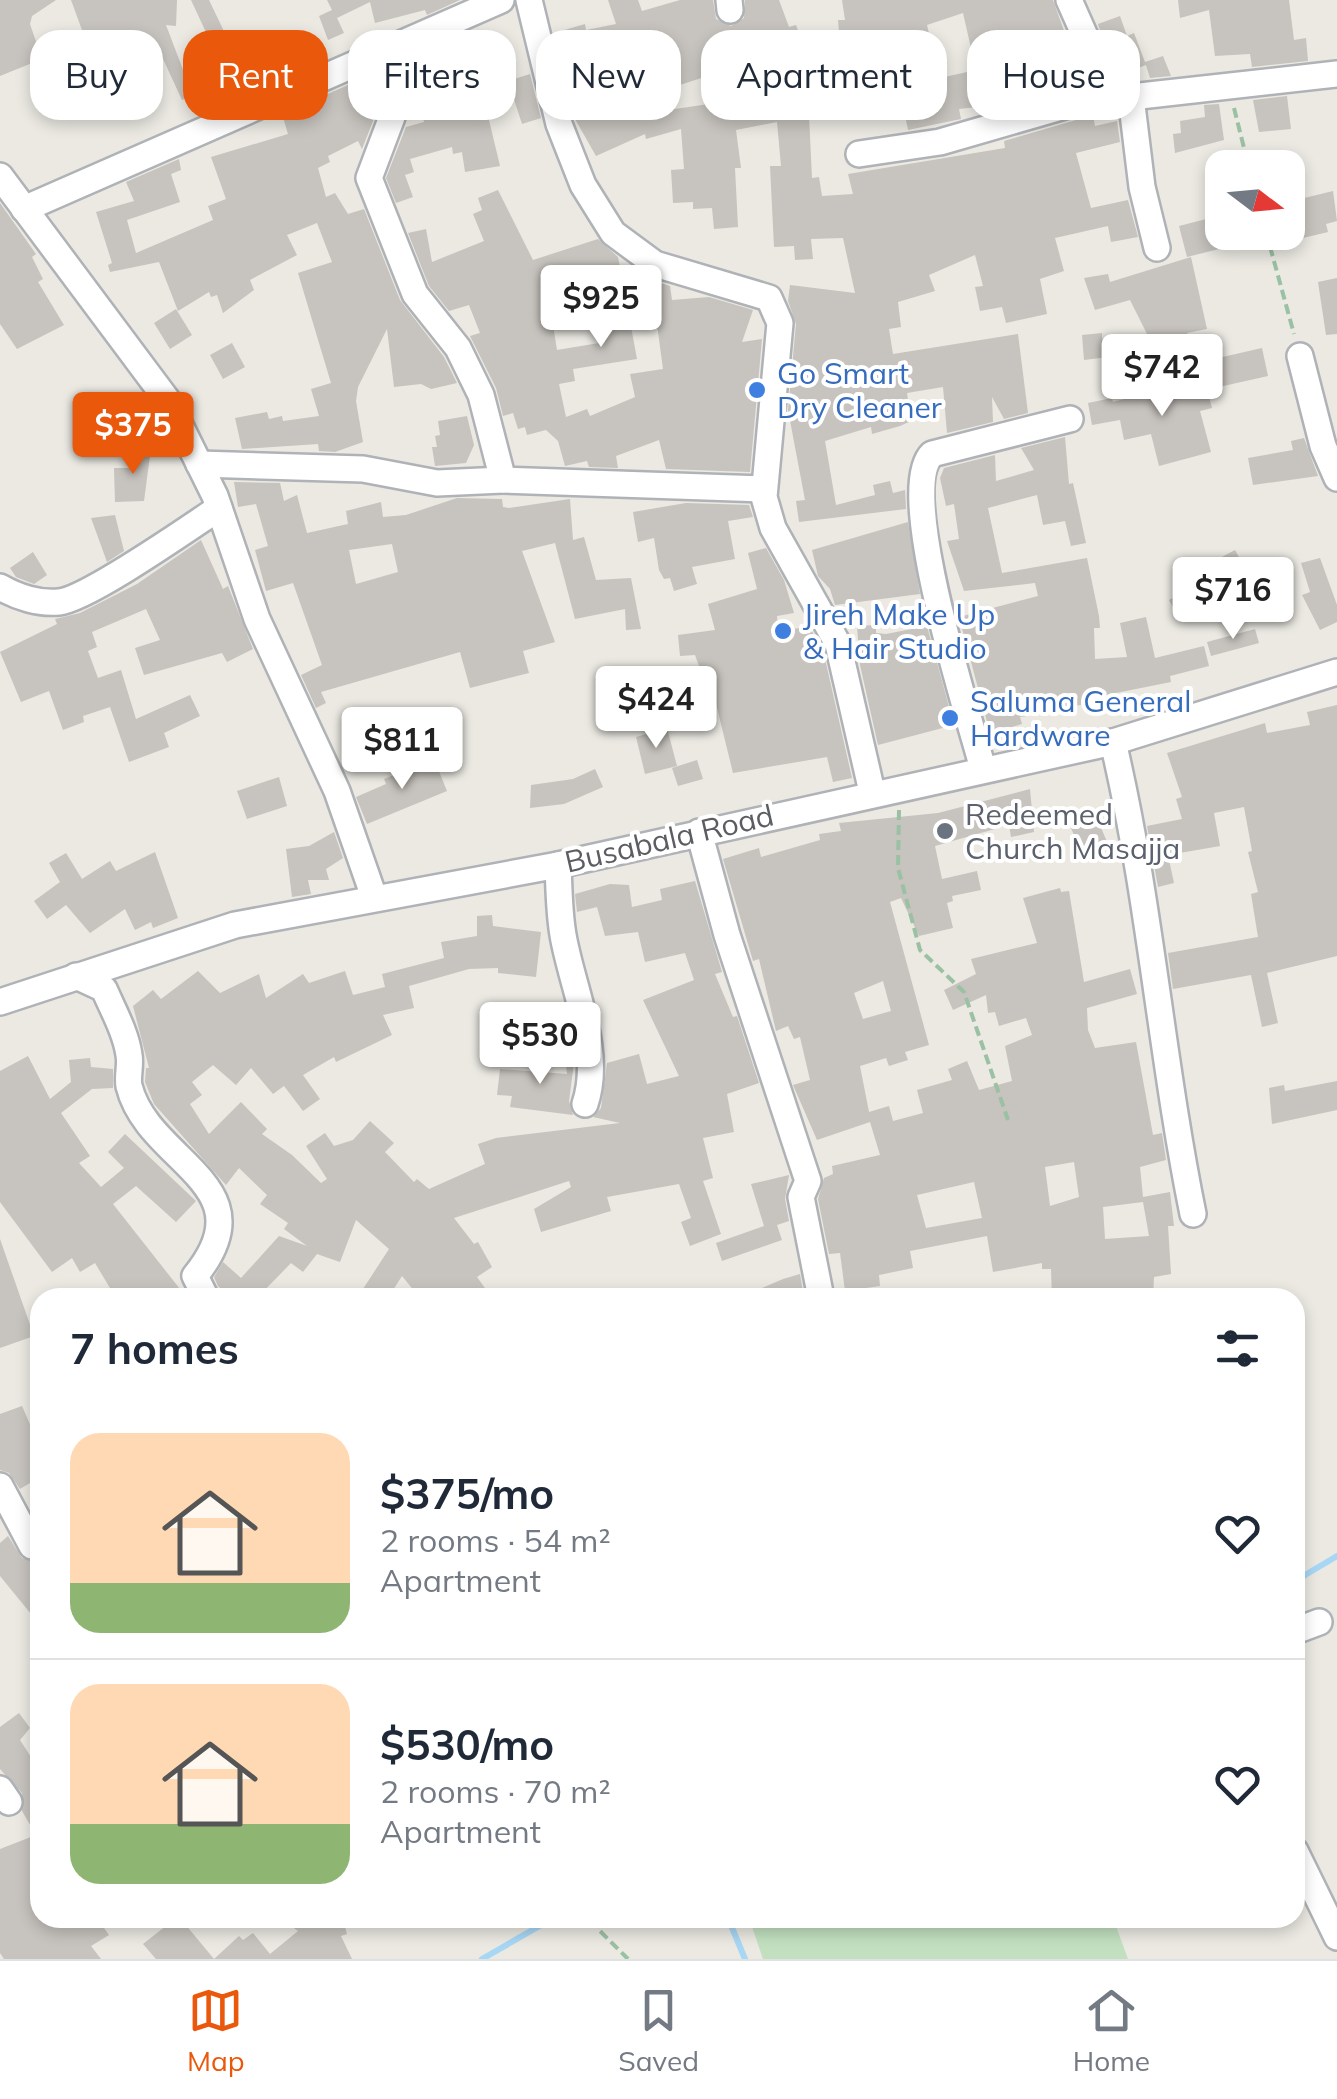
<!DOCTYPE html>
<html lang="en">
<head>
<meta charset="utf-8">
<style>
  body { margin:0; font-family:Mulish,sans-serif; background:#f2f2f3; color:#1f2937; height:100vh; display:flex; flex-direction:column; font-size:38px; white-space:nowrap }
  * { box-sizing:border-box; margin:0 }
  p { font-size:32px; color:#747a83 }
  .icon { flex:none; width:55px; height:55px; fill:none; stroke:currentColor; stroke-width:2; stroke-linecap:round; stroke-linejoin:round }
  .map { position:relative; flex:1; overflow:hidden }
  .sheet { position:absolute; left:30px; top:1288px; width:1275px; height:640px; display:flex; flex-direction:column; background:#fff; border-radius:30px; box-shadow:0 5px 15px #0003 }
  .sheet>* { flex:none }
  .top-card { position:absolute; left:30px; top:30px; width:1278px; height:90px; display:flex; gap:20px }
  .needle { width:65px; rotate:106deg }
  .fabs { position:absolute; left:1205px; top:150px; display:grid; gap:20px }
  .fabs a { display:grid; place-items:center; width:100px; height:100px; border-radius:20px; background:#fff; box-shadow:0 5px 15px #0003; font-size:50px }
  .price { position:absolute; translate:-50% -85px; padding:0 22px; border-radius:10px; background:#fff; color:#222; font-size:32px; line-height:65px; filter:drop-shadow(0 2px 5px #0008) }
  .price::after { content:''; position:absolute; left:50%; top:60px; width:30px; height:22px; margin-left:-15px; background:inherit; clip-path:polygon(0 0,100% 0,50% 100%) }
  .price.current { background:#ea580c; color:#fff }
  ul { padding:0; list-style:none }
  li { display:flex; align-items:center; gap:30px; height:250px; padding:0 40px }
  li+li { border-top:2px solid #e0e1e3 }
  li span { display:grid; place-items:center; flex:none; width:280px; height:200px; border-radius:30px; color:#555 }
  li>.icon { margin-inline-start:auto }
  span .icon { width:120px; height:120px; fill:#fffc; stroke-width:1 }
  li b { font-size:42px }
  h2 { display:flex; justify-content:space-between; align-items:center; height:120px; padding:0 40px; font-size:42px }
  .chip { padding:0 35px; border-radius:30px; background:#fff; box-shadow:0 5px 15px #0003; font-size:35px; line-height:90px }
  .chip.current { background:#ea580c; color:#fff }
  .tab-bar { display:flex; justify-content:space-around; align-items:center; height:140px; border-top:2px solid #e0e1e3; background:#fff; font-size:28px; color:#747a83 }
  .tab-bar a { display:grid; justify-items:center; gap:5px }
  .tab-bar .current { color:#ea580c }
  .map>svg:first-child { display:block }
  .grass { fill:#c2e0c0 }
  .lines { fill:none; stroke-linecap:round; stroke-linejoin:round }
  .stream { stroke:#a8d7f5; stroke-width:6 }
  .building { fill:#c7c3be; fill-rule:evenodd }
  .minor-casing { stroke:#afb2b6; stroke-width:30 }
  .path { stroke:#9ac1a4; stroke-width:4; stroke-dasharray:10 5; stroke-linecap:butt }
  .minor { stroke:#fff; stroke-width:25 }
  .shop-dot { fill:#3f7fe0; stroke:#fff; stroke-width:4 }
  .worship-dot { fill:#6b7280; stroke:#fff; stroke-width:4 }
  .labels { text-anchor:middle; dominant-baseline:central; stroke-width:8; stroke-linejoin:round; paint-order:stroke }
  .shop-label { font-size:30px; fill:#366cbe; stroke:#fff; text-anchor:start }
  .worship-label { font-size:30px; fill:#5b616d; stroke:#fff; text-anchor:start }
  .street-label { font-size:30px; fill:#5a5d61; stroke:#fff }
</style>
</head>
<body>
<div class="map">
<svg width="1337" height="1959" viewBox="0 0 1337 1959">
  <rect width="100%" height="100%" fill="#ebe9e2"/>
  <polygon class="grass" points="749,1918 1113,1918 1128,1959 763,1959"/>
  <g class="lines">
    <g class="stream">
      <polyline points="1295,1581 1337,1556"/>
      <polyline points="728,1918 745,1959"/>
      <polyline points="482,1959 543,1924"/>
    </g>
  </g>
  <g class="building">
    <polygon points="0,0 56,0 32,16 30,24 42,59 0,76"/>
    <polygon points="71,0 177,0 176,26 166,25 193,96 182,100 158,48 116,64 122,81 86,92 79,69 91,65 90,52"/>
    <polygon points="191,0 209,0 232,48 217,56"/>
    <polygon points="327,0 460,0 427,15 425,10 375,23 370,2 337,18 344,33 328,40 319,16 332,10"/>
    <path d="M 608,0 L 638,0 L 642,11 L 680,0 L 713,0 L 716,19 L 731,26 L 744,18 L 745,0 L 779,0 L 789,27 L 796,25 L 802,41 L 795,44 L 807,74 L 812,178 L 819,177 L 822,196 L 853,194 L 848,174 L 1005,148 L 1004,141 L 1093,115 L 1095,126 L 1117,121 L 1120,142 L 1076,153 L 1091,208 L 1128,200 L 1138,237 L 1111,242 L 1108,226 L 1055,238 L 1064,271 L 1040,279 L 1047,314 L 1006,323 L 1002,307 L 980,311 L 975,287 L 983,286 L 975,255 L 929,275 L 935,291 L 898,302 L 901,327 L 889,329 L 893,354 L 1018,334 L 1028,413 L 1004,419 L 992,397 L 993,422 L 947,433 L 943,387 L 907,393 L 911,421 L 900,426 L 872,434 L 871,427 L 825,441 L 836,505 L 875,495 L 873,485 L 890,481 L 893,493 L 905,490 L 906,509 L 799,522 L 796,501 L 805,500 L 788,410 L 796,324 L 788,301 L 790,285 L 855,293 L 843,238 L 811,239 L 813,259 L 795,260 L 794,246 L 774,247 L 770,166 L 781,166 L 777,122 L 736,130 L 741,168 L 735,168 L 738,227 L 714,229 L 712,208 L 693,209 L 693,202 L 673,203 L 671,170 L 684,169 L 681,129 L 646,139 L 645,134 L 596,156 L 575,119 L 560,61 L 564,60 L 561,51 L 566,49 L 561,31 L 585,24 L 586,30 L 616,24 ZM 726,70 L 729,101 L 614,118 L 612,107 Z"/>
    <path d="M 842,0 L 1053,0 L 1083,84 L 996,109 L 995,105 L 959,109 L 961,119 L 908,130 L 906,120 L 918,118 L 908,71 L 890,76 L 879,40 L 840,43 L 838,20 L 845,20 ZM 963,13 L 976,70 L 940,78 L 927,25 Z"/>
    <polygon points="1178,0 1289,0 1294,40 1306,38 1308,61 1252,67 1250,54 1215,56 1209,10 1180,18"/>
    <polygon points="1120,16 1127,36 1134,33 1145,62 1163,56 1171,76 1150,78 1146,65 1120,75 1113,70 1098,24"/>
    <polygon points="435,48 453,103 484,99 500,166 465,172 462,152 453,154 452,147 410,159 414,172 405,175 413,197 396,203 386,178 406,127 424,122 409,58"/>
    <polygon points="873,73 878,105 833,115 823,77"/>
    <polygon points="530,74 541,118 522,124 508,81"/>
    <polygon points="364,78 375,116 362,149 358,141 328,156 330,162 318,168 326,197 335,193 348,214 364,209 400,300 444,357 457,383 431,389 421,384 394,387 387,329 358,387 356,401 363,442 335,452 319,451 318,444 242,449 235,418 267,412 269,419 282,416 283,421 319,416 311,389 331,383 298,273 332,262 317,223 287,235 297,255 250,280 254,290 223,313 217,295 211,297 209,292 178,311 159,262 110,272 108,265 112,263 96,212 134,201 126,182 179,159 181,170 171,174 180,202 127,220 136,253 213,220 208,206 226,199 211,157 288,134 282,114"/>
    <polygon points="1287,96 1291,129 1259,132 1253,100"/>
    <polygon points="1219,104 1224,140 1175,153 1173,134 1181,133 1180,121 1205,117 1204,105"/>
    <path d="M 498,190 L 533,260 L 598,239 L 618,257 L 637,359 L 573,369 L 575,381 L 559,384 L 566,417 L 587,409 L 590,416 L 635,397 L 630,374 L 663,369 L 651,280 L 670,286 L 672,300 L 709,297 L 753,310 L 742,342 L 762,339 L 750,472 L 666,469 L 659,440 L 616,456 L 618,468 L 589,467 L 587,461 L 565,466 L 558,441 L 546,430 L 527,435 L 525,427 L 518,429 L 513,413 L 503,416 L 496,388 L 470,336 L 480,333 L 469,305 L 449,311 L 429,286 L 408,233 L 426,229 L 432,262 L 484,241 L 473,214 L 482,210 L 478,198 ZM 594,281 L 605,342 L 557,350 L 549,300 L 554,299 L 552,289 Z"/>
    <polygon points="1333,191 1337,221 1326,224 1328,232 1299,239 1298,232 1288,235 1288,202"/>
    <polygon points="0,203 36,254 32,257 43,279 38,282 64,325 17,349 0,324"/>
    <polygon points="1222,215 1222,232 1262,232 1263,238 1187,257 1179,226"/>
    <polygon points="1191,257 1207,329 1187,333 1194,358 1117,368 1116,356 1084,360 1082,335 1102,333 1102,339 1147,334 1130,300 1095,310 1084,278 1108,274 1110,282"/>
    <polygon points="1337,278 1337,334 1326,335 1318,282"/>
    <polygon points="176,309 192,335 170,349 154,323"/>
    <polygon points="232,343 245,367 223,379 210,355"/>
    <polygon points="1262,348 1268,376 1210,389 1205,361"/>
    <polygon points="1204,378 1212,408 1200,411 1211,452 1159,466 1151,434 1124,440 1120,420 1092,425 1088,403 1112,398 1113,402"/>
    <polygon points="467,416 474,445 466,463 435,466 432,447 437,447 435,436 440,435 438,421"/>
    <polygon points="1065,437 1069,484 1073,483 1086,543 1071,546 1065,521 1043,525 1037,495 988,508 1002,573 1087,558 1099,616 1100,628 1094,628 1095,659 1127,657 1120,623 1146,617 1155,658 1204,646 1209,666 1170,676 1171,682 1081,700 1081,705 1045,709 1046,713 1020,717 1022,724 990,733 959,617 1038,596 1035,583 964,591 947,541 959,539 954,504 946,506 940,478 944,468 995,455 996,481 1034,470 1021,448"/>
    <polygon points="1304,438 1318,476 1253,485 1248,458 1293,450 1291,441"/>
    <polygon points="151,448 144,501 115,502 114,468 130,468 129,449"/>
    <path d="M 234,482 L 280,483 L 284,501 L 297,495 L 307,533 L 348,524 L 346,511 L 381,502 L 383,517 L 406,515 L 457,498 L 502,499 L 503,507 L 509,508 L 570,499 L 573,540 L 584,537 L 596,580 L 631,578 L 641,629 L 626,630 L 625,609 L 575,619 L 555,543 L 522,551 L 555,642 L 523,651 L 529,673 L 470,688 L 460,652 L 321,692 L 326,703 L 316,708 L 301,675 L 322,665 L 293,583 L 266,591 L 255,550 L 268,546 L 256,504 L 238,507 ZM 392,544 L 398,572 L 356,584 L 349,550 Z"/>
    <polygon points="686,503 749,505 753,517 728,521 735,559 692,567 697,584 674,591 670,578 664,579 659,570 654,538 638,542 633,512"/>
    <polygon points="115,515 124,551 107,562 91,518"/>
    <polygon points="908,522 920,594 835,605 830,589 818,576 812,550"/>
    <polygon points="201,540 223,589 228,586 253,649 227,662 222,653 144,675 135,648 160,640 146,609 92,632 97,647 88,651 98,678 121,670 136,719 190,695 200,716 164,733 169,747 129,762 110,707 83,716 84,722 63,730 49,691 21,702 0,652 57,624 55,619 80,613 137,584"/>
    <polygon points="766,548 784,580 794,613 777,616 778,629 810,628 823,650 852,778 833,782 827,757 733,773 709,675 703,677 695,655 680,656 678,635 715,630 708,604 757,589 748,553"/>
    <polygon points="1235,550 1251,579 1176,613 1169,600 1206,579 1201,568"/>
    <polygon points="33,552 47,575 34,584 16,577 10,568"/>
    <polygon points="1320,558 1337,605 1337,622 1320,630 1302,595 1310,592 1301,563"/>
    <polygon points="876,625 876,633 886,634 927,626 954,725 878,745 860,665 857,626"/>
    <polygon points="1255,629 1259,643 1211,656 1207,642"/>
    <polygon points="1337,705 1337,956 1267,973 1278,1023 1262,1027 1251,975 1173,989 1168,953 1258,937 1251,894 1258,892 1248,852 1252,851 1244,807 1214,813 1220,846 1168,855 1174,883 1158,887 1147,826 1182,819 1176,799 1182,797 1167,753 1265,723 1267,733 1310,725 1307,712"/>
    <polygon points="667,728 677,766 645,774 636,737"/>
    <polygon points="434,759 447,791 367,824 356,797 386,784 384,779"/>
    <polygon points="697,760 703,779 678,786 672,768"/>
    <polygon points="595,769 603,787 564,804 530,808 531,785 573,779"/>
    <polygon points="279,777 287,806 247,819 237,791"/>
    <path d="M 1030,789 L 1034,832 L 1011,837 L 1009,825 L 935,846 L 942,879 L 977,871 L 981,890 L 952,896 L 953,901 L 947,903 L 953,928 L 919,936 L 901,898 L 890,902 L 929,1045 L 905,1052 L 908,1060 L 889,1066 L 886,1058 L 860,1066 L 869,1112 L 889,1106 L 893,1121 L 923,1113 L 917,1090 L 952,1080 L 948,1069 L 967,1061 L 979,1090 L 1012,1081 L 1005,1046 L 1032,1035 L 1026,1018 L 999,1026 L 995,1012 L 988,1013 L 986,995 L 953,1010 L 944,990 L 976,974 L 971,959 L 1037,943 L 1023,898 L 1060,888 L 1061,892 L 1069,891 L 1084,982 L 1130,969 L 1137,994 L 1087,1008 L 1088,1030 L 1095,1048 L 1136,1042 L 1153,1135 L 1162,1133 L 1166,1160 L 1140,1167 L 1143,1197 L 1170,1192 L 1174,1226 L 1168,1226 L 1171,1274 L 1154,1277 L 1153,1297 L 1052,1298 L 1051,1269 L 1042,1269 L 1042,1263 L 993,1272 L 987,1236 L 910,1251 L 913,1268 L 879,1275 L 880,1286 L 845,1291 L 840,1253 L 829,1254 L 818,1199 L 824,1178 L 833,1174 L 832,1166 L 880,1155 L 870,1122 L 817,1140 L 793,1085 L 810,1080 L 800,1037 L 794,1039 L 788,1026 L 776,1031 L 759,959 L 753,961 L 723,859 L 759,848 L 761,857 L 820,840 L 819,834 L 841,831 L 839,823 L 938,813 ZM 883,981 L 891,1011 L 863,1019 L 854,993 ZM 1074,1162 L 1079,1197 L 1050,1206 L 1045,1167 ZM 974,1182 L 982,1218 L 926,1228 L 917,1195 ZM 1143,1202 L 1149,1236 L 1105,1239 L 1103,1207 Z"/>
    <polygon points="1095,814 1108,844 1083,855 1070,826"/>
    <polygon points="334,832 343,858 326,869 329,880 308,880 311,894 292,897 286,849 309,846"/>
    <polygon points="155,852 178,918 153,928 151,922 135,930 125,909 90,933 66,905 47,919 34,901 60,882 49,863 66,853 82,879 110,861 116,871"/>
    <polygon points="695,881 722,972 715,974 733,1017 737,1016 759,1083 727,1094 734,1132 703,1138 713,1178 703,1181 721,1234 690,1246 681,1222 691,1218 679,1184 607,1197 611,1211 541,1232 534,1209 571,1187 569,1181 454,1218 474,1244 478,1242 492,1267 477,1277 492,1298 420,1298 402,1276 388,1298 377,1298 363,1289 389,1249 356,1220 340,1262 317,1254 303,1272 291,1263 257,1298 231,1298 218,1286 214,1277 223,1262 241,1278 279,1236 307,1246 284,1229 288,1223 260,1204 267,1195 239,1168 226,1185 154,1104 145,1082 146,1068 149,1068 133,1006 153,990 161,999 198,971 220,993 259,974 266,998 303,974 309,983 345,971 353,995 385,987 382,974 444,958 441,942 477,936 477,916 492,915 493,926 541,932 536,977 498,973 498,968 469,969 409,986 414,1008 383,1015 392,1035 336,1062 334,1057 303,1075 320,1099 303,1111 284,1086 273,1094 251,1068 236,1085 213,1065 192,1082 202,1095 190,1104 209,1134 241,1102 267,1129 262,1134 292,1155 321,1183 327,1179 306,1146 325,1133 334,1146 353,1140 370,1121 394,1143 385,1152 414,1182 417,1179 429,1189 485,1164 478,1144 496,1138 620,1123 593,1117 601,1108 607,1063 639,1054 647,1084 679,1076 643,1000 694,980 685,953 645,962 638,932 605,936 597,907 577,912 575,894 610,884 629,885 632,907 662,900 660,889"/>
    <polygon points="571,1037 574,1063 569,1101 573,1115 510,1107 512,1096 497,1095 500,1069 567,1074 563,1038"/>
    <polygon points="28,1056 50,1099 71,1082 69,1060 90,1058 91,1067 113,1069 113,1088 92,1089 61,1113 90,1156 79,1163 101,1187 124,1168 108,1152 125,1134 196,1201 176,1222 136,1186 113,1204 187,1298 98,1298 110,1288 95,1263 80,1272 72,1258 52,1272 0,1202 0,1071"/>
    <polygon points="1337,1081 1337,1110 1272,1124 1269,1088 1284,1085 1285,1091"/>
    <polygon points="789,1175 785,1199 789,1221 777,1225 782,1240 722,1261 716,1243 764,1226 751,1184"/>
    <polygon points="0,1239 34,1336 0,1348"/>
    <polygon points="800,1274 804,1298 739,1298 783,1279"/>
    <polygon points="22,1406 40,1447 40,1477 20,1489 9,1473 0,1470 0,1414"/>
    <polygon points="8,1536 22,1558 40,1561 40,1625 0,1576 0,1543"/>
    <polygon points="19,1713 30,1728 20,1740 40,1771 40,1918 97,1918 109,1935 91,1946 101,1959 4,1959 0,1953 0,1849 36,1835 22,1811 22,1793 0,1769 0,1727"/>
    <polygon points="176,1918 180,1918 214,1959 156,1959 143,1944"/>
    <polygon points="280,1918 310,1918 316,1927 343,1919 347,1934 341,1936 352,1959 214,1959 239,1936 243,1940 253,1933 270,1954 298,1931"/>
  </g>
  <g class="lines">
    <defs>
      <g id="minor">
        <polyline points="529,0 559,124 583,185 613,233 655,264 769,298 780,323 764,497 773,528 838,644 872,792"/>
        <polyline points="729,0 730,10"/>
        <polyline points="1069,0 1093,54 1099,83 1131,97 1337,74"/>
        <polyline points="375,55 392,117 369,178 415,294 458,348 481,395 503,480 764,489"/>
        <polyline points="1131,97 1142,187 1157,248"/>
        <polyline points="859,154 940,142 1113,92"/>
        <polyline points="0,176 168,401 215,496 257,619 337,791 374,897"/>
        <polyline points="24,209 501,0"/>
        <polyline points="1300,356 1323,446 1337,478"/>
        <polyline points="199,464 363,469 437,483 503,480"/>
        <path d="M 0,587 C 17,597 39,604 59,602 C 88,599 190,527 219,508"/>
        <path d="M 1113,742 C 1150,898 1161,1057 1193,1214"/>
        <path d="M 983,769 C 969,716 895,490 932,454 L 1070,419"/>
        <polyline points="699,832 727,935 808,1181 801,1197 821,1298"/>
        <path d="M 558,865 C 559,888 559,912 563,935 C 572,988 603,1051 585,1104"/>
        <path d="M 76,976 L 104,989 C 113,1010 126,1033 129,1055 C 131,1065 127,1077 129,1086 C 148,1163 270,1184 195,1276 L 206,1298"/>
        <polyline points="0,1002 235,925 558,865 1113,742 1337,672"/>
        <polyline points="0,1486 32,1546 40,1544"/>
        <polyline points="1295,1631 1319,1622"/>
        <polyline points="0,1789 9,1802"/>
        <polyline points="1295,1851 1337,1937"/>
      </g>
    </defs>
    <use href="#minor" class="minor-casing"/>
    <g class="path">
      <polyline points="1234,108 1249,168"/>
      <polyline points="1266,232 1294,334"/>
      <polyline points="899,810 898,868 920,950 964,992 1008,1120"/>
      <polyline points="600,1918 597,1928 628,1959"/>
    </g>
    <use href="#minor" class="minor"/>
  </g>
  <g class="shop-dot">
    <circle cx="757" cy="390" r="10"/>
    <circle cx="783" cy="631" r="10"/>
    <circle cx="950" cy="718" r="10"/>
  </g>
  <circle class="worship-dot" cx="945" cy="831" r="10"/>
  <g class="labels">
    <g class="shop-label">
      <text x="777" y="373">Go Smart<tspan x="777" dy="34">Dry Cleaner</tspan></text>
      <text x="803" y="614">Jireh Make Up<tspan x="803" dy="34">&amp; Hair Studio</tspan></text>
      <text x="970" y="701">Saluma General<tspan x="970" dy="34">Hardware</tspan></text>
    </g>
    <g class="worship-label">
      <text x="965" y="814">Redeemed<tspan x="965" dy="34">Church Masajja</tspan></text>
    </g>
    <g class="street-label">
      <text transform="translate(669 838) rotate(-13)">Busabala Road</text>
    </g>
  </g>
</svg>
<div class="fabs">
<a><svg class="needle" viewBox="-14 -14 28 28"><path d="M0-13l5 13h-10z" fill="#e53935"/><path d="M0 13l5-13h-10z" fill="#747a83"/></svg></a>
</div>
<b class="price" style="left:601px;top:350px">$925</b>
<b class="price" style="left:1162px;top:419px">$742</b>
<b class="price current" style="left:133px;top:477px">$375</b>
<b class="price" style="left:1233px;top:642px">$716</b>
<b class="price" style="left:656px;top:751px">$424</b>
<b class="price" style="left:402px;top:792px">$811</b>
<b class="price" style="left:540px;top:1087px">$530</b>
<div class="top-card">
<a class="chip">Buy</a>
<a class="chip current">Rent</a>
<a class="chip">Filters</a>
<a class="chip">New</a>
<a class="chip">Apartment</a>
<a class="chip">House</a>
</div>
<section class="sheet">
<h2>7 homes<svg class="icon" aria-label="filters" viewBox="0 0 24 24"><path d="M4 7h16M4 17h16"/><circle cx="9" cy="7" r="2"/><circle cx="15" cy="17" r="2"/></svg></h2>
<ul>
<li><span style="background:linear-gradient(#ffd9b3 75%,#8fb573 0)"><svg class="icon" aria-label="home" viewBox="0 0 24 24"><path d="M3 11l9-7 9 7M6 9v11h12V9"/></svg></span><div><b>$375/mo</b><p>2 rooms · 54 m²</p><p>Apartment</p></div><svg class="icon" aria-label="heart" viewBox="0 0 24 24"><path d="M12 20l-8-8c-3-5 5-10 8-4 3-6 11-1 8 4z"/></svg></li>
<li><span style="background:linear-gradient(#ffd9b3 70%,#8fb573 0)"><svg class="icon" aria-label="home" viewBox="0 0 24 24"><path d="M3 11l9-7 9 7M6 9v11h12V9"/></svg></span><div><b>$530/mo</b><p>2 rooms · 70 m²</p><p>Apartment</p></div><svg class="icon" aria-label="heart" viewBox="0 0 24 24"><path d="M12 20l-8-8c-3-5 5-10 8-4 3-6 11-1 8 4z"/></svg></li>
</ul>
</section>
</div>
<nav class="tab-bar">
<a class="current"><svg class="icon" aria-label="map" viewBox="0 0 24 24"><path d="M3 6l6-2 6 2 6-2v14l-6 2-6-2-6 2zM9 4v14M15 6v14"/></svg>Map</a>
<a><svg class="icon" aria-label="saved" viewBox="0 0 24 24"><path d="M7 4h10v16l-5-4-5 4z"/></svg>Saved</a>
<a><svg class="icon" aria-label="home" viewBox="0 0 24 24"><path d="M3 11l9-7 9 7M6 9v11h12V9"/></svg>Home</a>
</nav>
</body>
</html>
